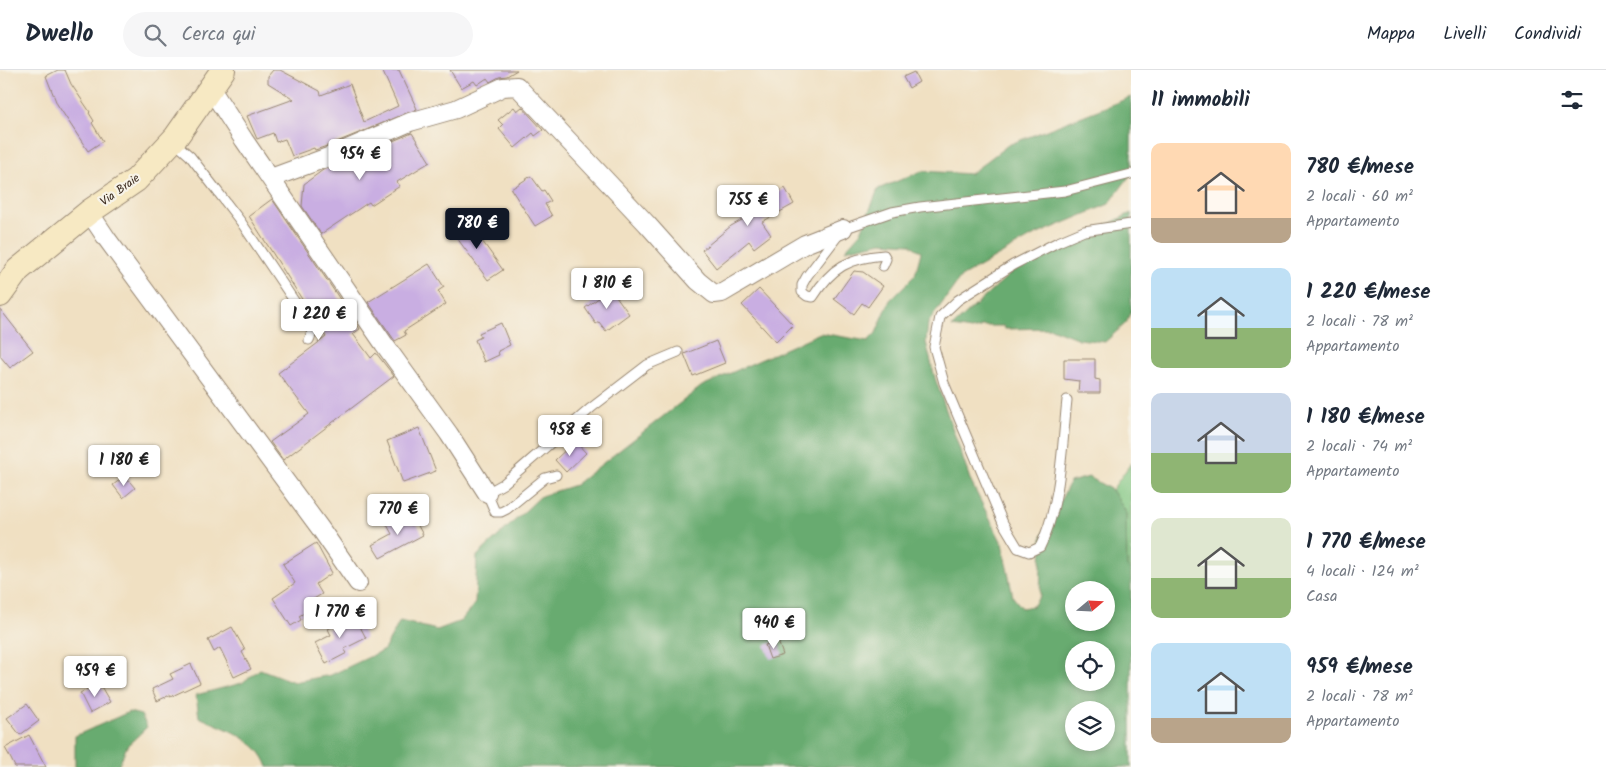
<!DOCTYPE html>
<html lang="it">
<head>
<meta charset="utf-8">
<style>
  body { margin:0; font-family:Kalam,sans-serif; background:#f6f6f7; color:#1f2937; height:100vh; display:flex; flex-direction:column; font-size:19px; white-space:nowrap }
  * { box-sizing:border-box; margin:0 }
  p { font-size:16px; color:#747a83 }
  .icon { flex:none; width:28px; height:28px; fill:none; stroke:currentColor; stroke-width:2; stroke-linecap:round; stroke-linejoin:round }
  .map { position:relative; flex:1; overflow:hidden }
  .drawer { display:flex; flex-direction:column; background:#fff; width:475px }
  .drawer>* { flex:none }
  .needle { width:32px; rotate:71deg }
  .buttons { position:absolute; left:1065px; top:511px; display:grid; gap:10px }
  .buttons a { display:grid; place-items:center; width:50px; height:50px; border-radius:50%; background:#fff; box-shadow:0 2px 8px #0003; font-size:25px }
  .price { position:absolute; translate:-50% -42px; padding:0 11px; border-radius:5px; background:#fff; color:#222; font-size:16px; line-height:32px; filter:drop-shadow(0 1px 2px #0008) }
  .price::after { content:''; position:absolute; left:50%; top:30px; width:15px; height:11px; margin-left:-8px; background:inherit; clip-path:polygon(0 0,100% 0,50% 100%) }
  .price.on { background:#111827; color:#fff }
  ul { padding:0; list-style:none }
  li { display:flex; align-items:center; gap:15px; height:125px; padding:0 20px }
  li span { display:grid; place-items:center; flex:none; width:140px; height:100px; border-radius:10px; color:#555 }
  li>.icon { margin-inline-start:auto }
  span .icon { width:60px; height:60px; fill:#fffc; stroke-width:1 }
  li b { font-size:21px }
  h2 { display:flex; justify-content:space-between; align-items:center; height:60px; padding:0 20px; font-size:21px }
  header { display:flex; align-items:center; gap:30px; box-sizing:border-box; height:70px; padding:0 25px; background:#fff; border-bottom:1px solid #e0e1e3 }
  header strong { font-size:24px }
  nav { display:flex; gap:28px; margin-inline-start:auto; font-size:18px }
  .search { width:350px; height:45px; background:#f6f6f7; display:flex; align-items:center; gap:12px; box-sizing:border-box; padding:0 18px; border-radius:28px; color:#747a83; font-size:19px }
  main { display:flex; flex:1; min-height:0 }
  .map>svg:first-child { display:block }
  .green { fill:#7fc681; stroke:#5d7850 }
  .forest { fill:#67ab6f; stroke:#516a46; fill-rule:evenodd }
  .building { fill:#c9aee2 }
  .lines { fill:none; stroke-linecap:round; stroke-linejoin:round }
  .lane-casing { stroke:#968570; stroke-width:11 }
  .street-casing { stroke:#968570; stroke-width:20 }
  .secondary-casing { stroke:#968570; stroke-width:26 }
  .lane { stroke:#fff; stroke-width:9 }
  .street { stroke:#fff; stroke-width:18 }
  .secondary { stroke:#f7e9c3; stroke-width:24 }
  .labels { text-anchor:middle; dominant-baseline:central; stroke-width:4.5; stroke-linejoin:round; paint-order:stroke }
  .street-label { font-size:12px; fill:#3b2a1e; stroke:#f7f3e8 }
</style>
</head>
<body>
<header>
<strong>Dwello</strong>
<div class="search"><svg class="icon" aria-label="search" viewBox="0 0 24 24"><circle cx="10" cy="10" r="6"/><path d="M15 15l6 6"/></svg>Cerca qui</div>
<nav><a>Mappa</a><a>Livelli</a><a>Condividi</a></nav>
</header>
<main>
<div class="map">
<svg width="1131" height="697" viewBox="0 0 1131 697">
  <rect width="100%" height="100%" fill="#f7f3e8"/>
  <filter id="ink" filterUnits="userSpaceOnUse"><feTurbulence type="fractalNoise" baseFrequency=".02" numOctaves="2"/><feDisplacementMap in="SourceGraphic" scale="10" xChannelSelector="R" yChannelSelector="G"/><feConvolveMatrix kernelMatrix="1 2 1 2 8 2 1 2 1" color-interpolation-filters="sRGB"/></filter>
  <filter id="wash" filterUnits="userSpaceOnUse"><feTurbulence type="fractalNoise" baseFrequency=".0096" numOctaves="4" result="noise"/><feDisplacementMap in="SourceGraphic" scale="20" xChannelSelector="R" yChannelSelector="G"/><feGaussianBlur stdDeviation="1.12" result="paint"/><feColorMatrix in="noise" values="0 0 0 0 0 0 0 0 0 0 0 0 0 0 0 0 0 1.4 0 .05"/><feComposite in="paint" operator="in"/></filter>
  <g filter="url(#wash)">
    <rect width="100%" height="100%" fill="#f0e0c2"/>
    <polygon class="green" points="1131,393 1131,501 1127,497 1126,442 1112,420"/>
    <g class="forest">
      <path d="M 1131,27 L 1131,104 L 1109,134 L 1033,166 L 961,207 L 928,253 L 926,272 L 935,308 L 971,412 L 1002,473 L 1013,527 L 1022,538 L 1033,536 L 1040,526 L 1042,466 L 1070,412 L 1089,407 L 1112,420 L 1126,442 L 1127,497 L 1131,501 L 1131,697 L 268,697 C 258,668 225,659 199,647 L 196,625 L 242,613 L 260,599 L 294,612 L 331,605 L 384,580 L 400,551 L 437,560 L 461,551 L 475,533 L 477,486 L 541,426 L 575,415 L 702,316 L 820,263 L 868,271 L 876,263 L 890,230 L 915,205 L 921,182 L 910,174 L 882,172 L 845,180 L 861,162 L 878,119 L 922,101 L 970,104 L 1008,75 ZM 1074,520 L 1106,520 L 1106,552 L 1074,552 ZM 1074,580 L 1106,580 L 1106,612 L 1074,612 ZM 1074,640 L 1106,640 L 1106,672 L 1074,672 Z"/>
      <polygon points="1131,143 1131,242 1126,253 1105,272 1079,269 1051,258 1005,259 1004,256 981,256 980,258 971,260 952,257 1012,202"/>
      <polygon points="129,642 141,645 147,657 127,676 118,697 75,697 75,666"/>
    </g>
    <g id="blocks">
      <g class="building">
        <polygon points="58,0 65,0 71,14 90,42 89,43 94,51 92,53 103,71 88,81 57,34 46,6"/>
        <polygon points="273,0 280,0 320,21 321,25 350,14 364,52 398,36 382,0 399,0 417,39 327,76 315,80 314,78 292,86 285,69 276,72 273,63 257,69 247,46 294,29 268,13 268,6"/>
        <polygon points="450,0 517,0 507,6 499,7 490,12 487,8 477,15 474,11 461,18"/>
        <polygon points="914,2 919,12 909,18 903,7"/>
        <polygon points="514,37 517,41 522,37 543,60 535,66 533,63 515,78 499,59 503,55 498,50"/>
        <polygon points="412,63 430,92 397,112 400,116 371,135 369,132 321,164 302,136 304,114 323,100"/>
        <polygon points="531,106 542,121 544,120 551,131 545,134 552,146 535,156 511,119"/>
        <polygon points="785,118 794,134 762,152 771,165 754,178 749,171 716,198 702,180 731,156 751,145 748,141 757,136 753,128 767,120 771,126"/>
        <polygon points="272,129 360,259 353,264 371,288 376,283 394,306 283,390 270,372 309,344 278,303 326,267 249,146"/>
        <polygon points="467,150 503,200 488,210 451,160"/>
        <polygon points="429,194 444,217 438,221 446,234 404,261 406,265 395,271 368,232"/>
        <polygon points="854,201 863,202 883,216 868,237 862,233 854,244 834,229"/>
        <polygon points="611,219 629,244 606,261 599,252 596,254 585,238"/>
        <polygon points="759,219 793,255 776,272 742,235"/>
        <polygon points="0,239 33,281 10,298 0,286"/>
        <polygon points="501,253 510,275 498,281 499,285 484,292 475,270 481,267 479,263"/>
        <polygon points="716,271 725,293 693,306 684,284"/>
        <polygon points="1064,289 1095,289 1095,309 1100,310 1100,323 1078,323 1079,311 1064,309"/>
        <polygon points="419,358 436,401 403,413 387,371"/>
        <polygon points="575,371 586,383 566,402 555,390"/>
        <polygon points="125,406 135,418 123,428 113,415"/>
        <polygon points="404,443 411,455 416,452 423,465 380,488 372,475 392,464 386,453"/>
        <polygon points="316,473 332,503 316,514 322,524 307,533 311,539 299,546 301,550 291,556 273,528 295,513 283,494"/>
        <polygon points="354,545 366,568 344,579 347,583 326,594 315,573 331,565 328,559"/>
        <polygon points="232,557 245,580 242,582 251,599 234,607 220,578 214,582 208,570"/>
        <polygon points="778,571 783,585 770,589 765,575"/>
        <polygon points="191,594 200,613 170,627 170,625 157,631 152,619 173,609 170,604"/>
        <polygon points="99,613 110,632 90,643 80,623"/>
        <polygon points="27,634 39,651 20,665 7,648"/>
        <polygon points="29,665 46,697 15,697 9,685 5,678"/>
      </g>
    </g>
  </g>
  <g filter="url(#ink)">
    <use href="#blocks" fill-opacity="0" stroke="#968570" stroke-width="1"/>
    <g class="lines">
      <defs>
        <g id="lane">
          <polyline points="173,71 190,86 211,113 241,152 307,250 312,263 309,270"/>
          <path d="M 883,196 L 886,189 L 884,185 C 849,188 832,197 813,227 L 807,226 L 802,222 L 802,215 L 807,206 L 843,159 L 892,142 L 920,137 L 1065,121 L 1131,104"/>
          <path d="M 1067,330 C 1062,376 1061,435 1040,477 L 1029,482 L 1018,478 L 1003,453 L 944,313 L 934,277 L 940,247 L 958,230 L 1013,195 L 1058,172 L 1084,161 L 1131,154"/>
          <polyline points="556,405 545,408 507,439 501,442 495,442 487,423 503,414 591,338 647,295 678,282"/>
        </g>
        <g id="street">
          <polyline points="211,19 244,70 384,274 449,364 487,423"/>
          <polyline points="271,108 331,86 410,52 456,39 503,17 517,16 647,154 698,211 714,224 722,223 805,174 843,159"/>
          <polyline points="89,142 107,169 320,458 358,513"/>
        </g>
        <polyline id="secondary" points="0,225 18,200 89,142 136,110 176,67 223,0"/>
      </defs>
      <use href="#lane" class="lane-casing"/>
      <use href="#street" class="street-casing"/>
      <use href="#secondary" class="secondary-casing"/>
      <use href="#lane" class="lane"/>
      <use href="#street" class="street"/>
      <use href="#secondary" class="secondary"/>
    </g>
  </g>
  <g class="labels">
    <g class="street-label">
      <text transform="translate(120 120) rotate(-36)">Via Braie</text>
    </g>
  </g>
</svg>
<div class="buttons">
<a><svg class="needle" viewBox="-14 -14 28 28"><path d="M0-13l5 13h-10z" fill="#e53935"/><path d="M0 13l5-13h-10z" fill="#747a83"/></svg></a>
<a><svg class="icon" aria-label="locate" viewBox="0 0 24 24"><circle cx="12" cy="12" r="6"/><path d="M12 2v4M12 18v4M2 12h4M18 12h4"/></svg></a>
<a><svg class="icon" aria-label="layers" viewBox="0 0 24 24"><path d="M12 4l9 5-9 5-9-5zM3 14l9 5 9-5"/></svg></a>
</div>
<b class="price" style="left:360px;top:111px">954 €</b>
<b class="price" style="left:748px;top:157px">755 €</b>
<b class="price on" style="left:477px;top:180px">780 €</b>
<b class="price" style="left:607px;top:240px">1 810 €</b>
<b class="price" style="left:319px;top:271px">1 220 €</b>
<b class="price" style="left:570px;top:387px">958 €</b>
<b class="price" style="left:124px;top:417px">1 180 €</b>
<b class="price" style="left:398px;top:466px">770 €</b>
<b class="price" style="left:340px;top:569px">1 770 €</b>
<b class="price" style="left:774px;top:580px">940 €</b>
<b class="price" style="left:95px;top:628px">959 €</b>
</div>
<section class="drawer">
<h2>11 immobili<svg class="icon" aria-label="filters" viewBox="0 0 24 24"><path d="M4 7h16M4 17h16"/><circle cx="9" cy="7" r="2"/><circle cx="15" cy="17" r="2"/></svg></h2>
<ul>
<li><span style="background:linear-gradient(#ffd9b3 75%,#b9a48a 0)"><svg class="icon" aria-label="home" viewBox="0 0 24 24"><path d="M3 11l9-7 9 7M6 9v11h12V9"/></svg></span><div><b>780 €/mese</b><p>2 locali · 60 m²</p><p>Appartamento</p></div></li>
<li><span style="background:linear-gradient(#bfe0f5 60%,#8fb573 0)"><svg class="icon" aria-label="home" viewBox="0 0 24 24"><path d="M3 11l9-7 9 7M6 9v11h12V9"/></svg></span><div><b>1 220 €/mese</b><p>2 locali · 78 m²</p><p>Appartamento</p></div></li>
<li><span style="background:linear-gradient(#c9d6e8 60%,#8fb573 0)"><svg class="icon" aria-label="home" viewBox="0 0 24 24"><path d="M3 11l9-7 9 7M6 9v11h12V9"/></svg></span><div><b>1 180 €/mese</b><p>2 locali · 74 m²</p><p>Appartamento</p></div></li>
<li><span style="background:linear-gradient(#dfe7d0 60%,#8fb573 0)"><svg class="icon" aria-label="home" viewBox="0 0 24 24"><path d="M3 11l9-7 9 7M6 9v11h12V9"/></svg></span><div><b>1 770 €/mese</b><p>4 locali · 124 m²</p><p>Casa</p></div></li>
<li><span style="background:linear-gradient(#bfe0f5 75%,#b9a48a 0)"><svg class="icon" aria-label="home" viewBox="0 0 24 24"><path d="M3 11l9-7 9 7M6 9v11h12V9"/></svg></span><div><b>959 €/mese</b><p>2 locali · 78 m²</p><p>Appartamento</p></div></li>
</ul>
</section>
</main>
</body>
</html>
